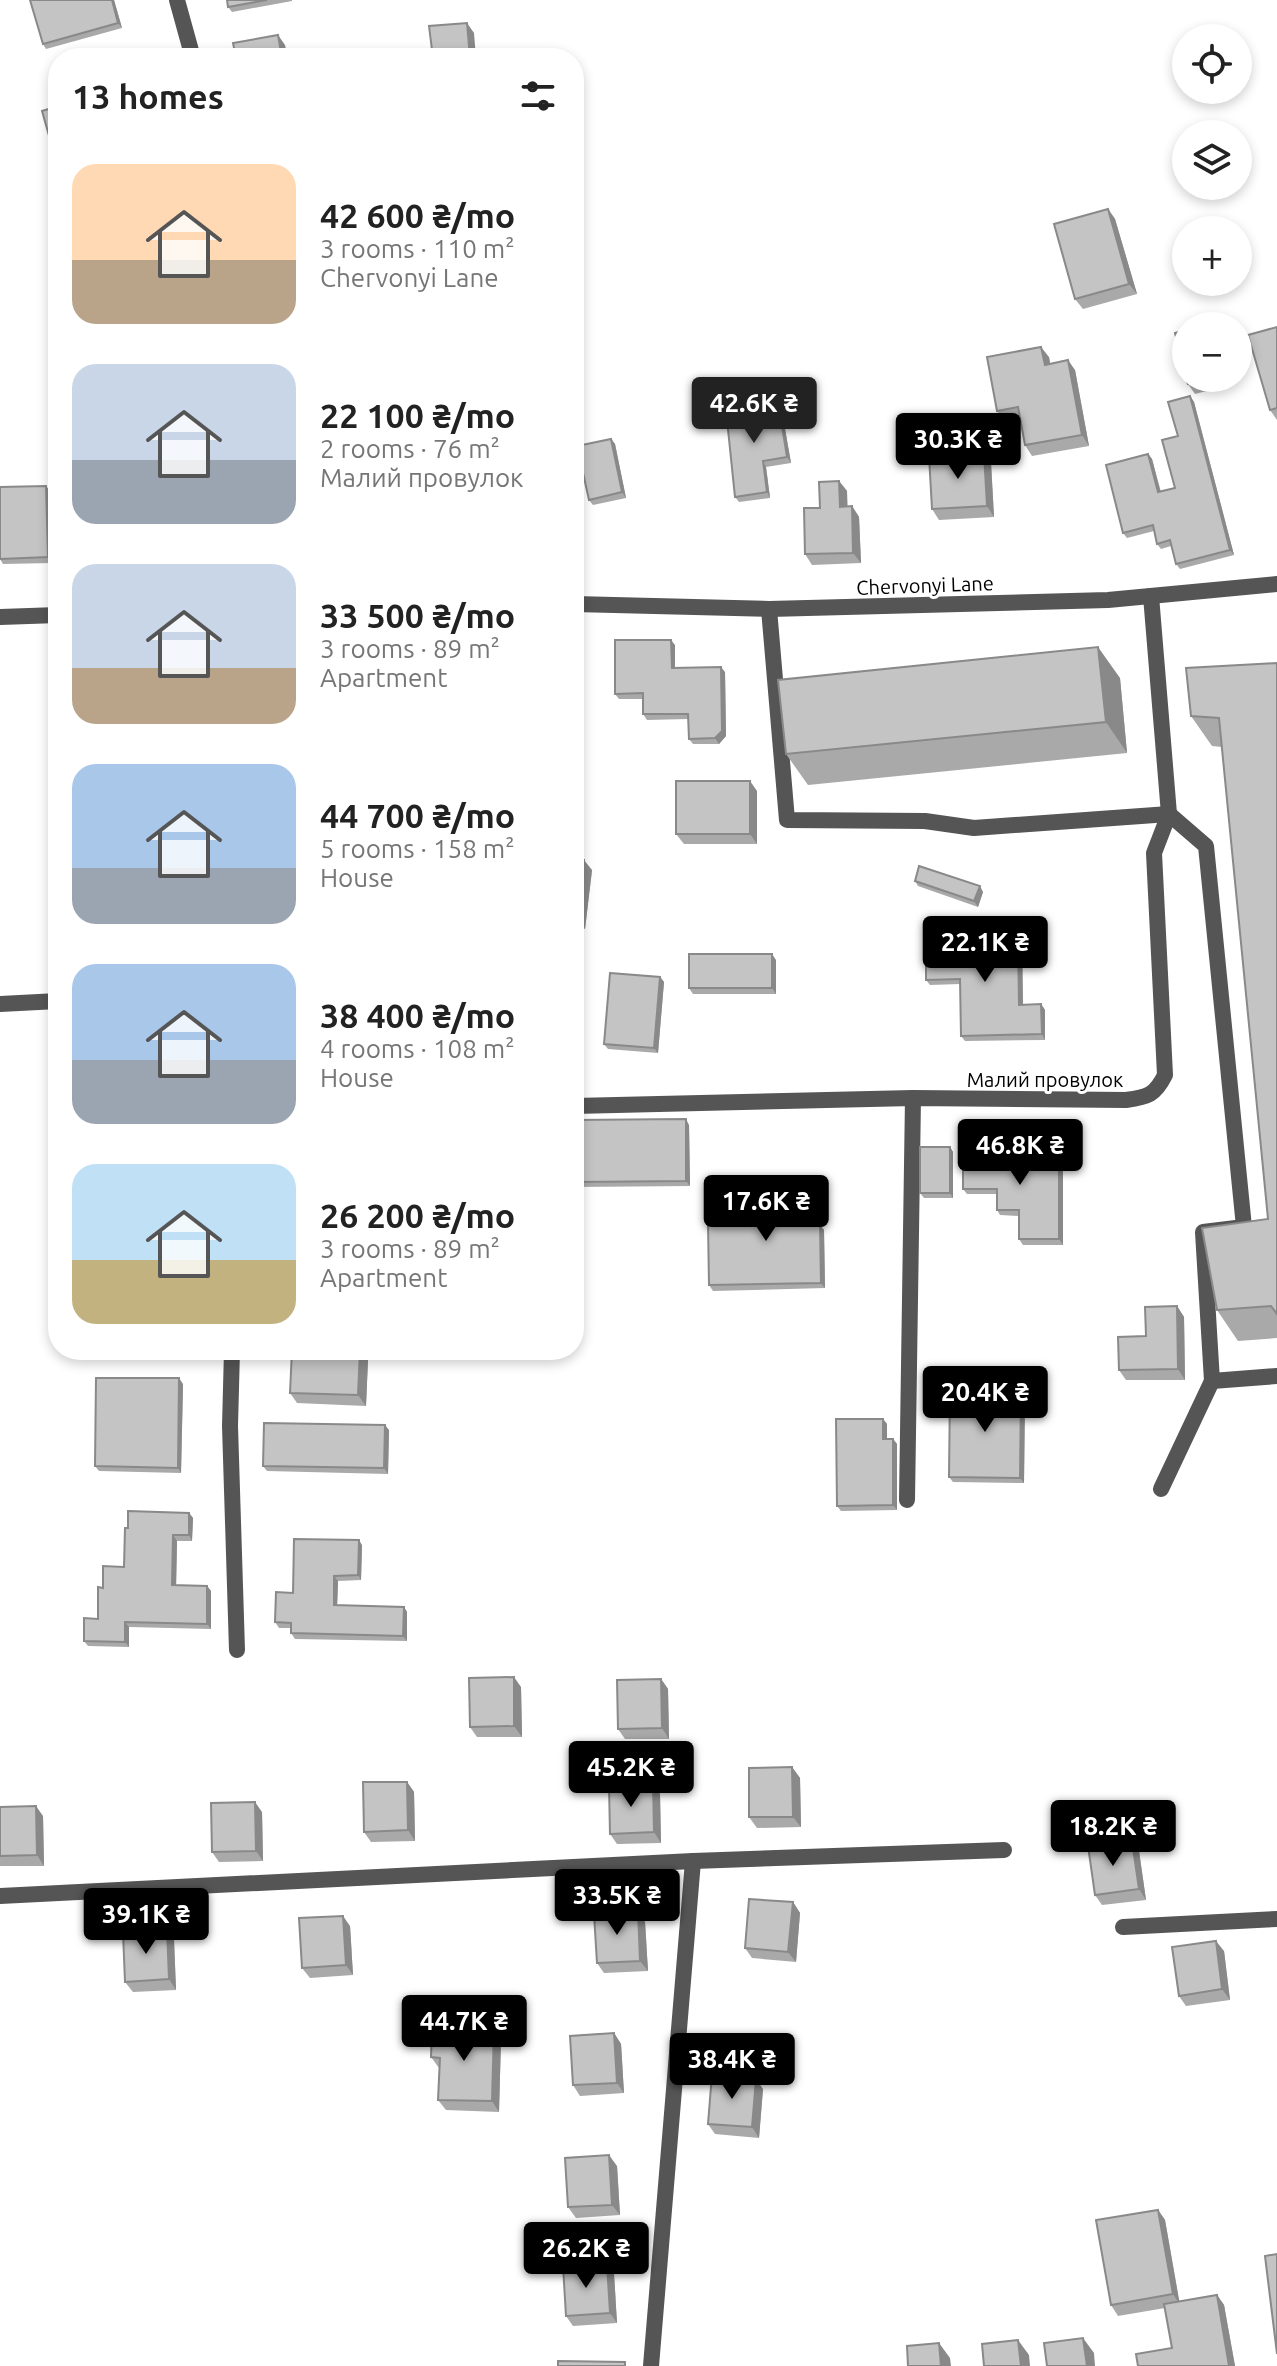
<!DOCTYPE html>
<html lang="en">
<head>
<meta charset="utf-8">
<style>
  body { margin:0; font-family:Ubuntu,sans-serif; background:#f2f2f2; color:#222; height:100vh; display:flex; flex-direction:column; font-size:30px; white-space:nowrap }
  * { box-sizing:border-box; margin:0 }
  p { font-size:26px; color:#767676 }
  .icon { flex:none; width:44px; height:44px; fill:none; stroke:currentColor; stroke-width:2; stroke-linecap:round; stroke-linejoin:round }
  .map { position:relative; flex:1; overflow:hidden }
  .sheet { position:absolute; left:48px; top:48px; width:536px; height:1312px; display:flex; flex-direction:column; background:#fff; border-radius:32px; box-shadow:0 4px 12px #0003 }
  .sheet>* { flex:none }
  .buttons { position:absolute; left:1172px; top:24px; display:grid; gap:16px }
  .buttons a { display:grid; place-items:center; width:80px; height:80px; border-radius:50%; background:#fff; box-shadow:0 4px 12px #0003; font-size:40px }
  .price { position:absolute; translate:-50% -68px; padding:0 18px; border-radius:8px; background:#000; color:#fff; font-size:26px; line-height:52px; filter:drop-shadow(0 2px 4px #0008) }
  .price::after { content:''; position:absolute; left:50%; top:48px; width:24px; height:18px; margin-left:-12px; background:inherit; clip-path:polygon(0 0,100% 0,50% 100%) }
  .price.on { background:#222; color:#fff }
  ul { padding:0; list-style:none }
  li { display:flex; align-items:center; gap:24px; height:200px; padding:0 24px }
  li span { display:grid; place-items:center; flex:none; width:224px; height:160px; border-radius:24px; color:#555 }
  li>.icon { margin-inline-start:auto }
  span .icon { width:96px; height:96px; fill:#fffc; stroke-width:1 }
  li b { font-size:34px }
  h2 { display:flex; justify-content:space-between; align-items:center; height:96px; padding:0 24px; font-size:34px }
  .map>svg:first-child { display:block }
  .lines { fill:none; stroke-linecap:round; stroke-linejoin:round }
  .lane { stroke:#555; stroke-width:16 }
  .street { stroke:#555; stroke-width:16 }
  .wall { fill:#a9a9a9 }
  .shaded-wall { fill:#898989 }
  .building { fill:#c4c4c4; stroke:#898989; stroke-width:2 }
  .labels { text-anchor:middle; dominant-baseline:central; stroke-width:6; stroke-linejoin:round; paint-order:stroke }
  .street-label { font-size:20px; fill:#000; stroke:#fff }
</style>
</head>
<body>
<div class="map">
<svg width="1277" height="2366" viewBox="0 0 1277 2366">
  <rect width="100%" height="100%" fill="#fff"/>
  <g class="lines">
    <g class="lane">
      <polyline points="177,0 193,58"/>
      <polyline points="769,609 787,820 925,821 974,828 1169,814 1206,846 1244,1227 1203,1232 1212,1381 1277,1376"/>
      <polyline points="1161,1489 1212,1381"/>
      <polyline points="907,1500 913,1098"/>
      <polyline points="693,1861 1004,1850"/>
      <polyline points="1123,1927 1277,1919"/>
    </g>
    <g class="street">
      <polyline points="574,604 769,609 1108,600 1277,584"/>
      <polyline points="0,617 58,615"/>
      <polyline points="0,1004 58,1001"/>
      <path d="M 574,1106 L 913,1098 L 1126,1100 C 1148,1097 1155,1095 1165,1075 L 1154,853 L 1169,814 L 1151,596"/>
      <polyline points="232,1350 230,1426 237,1650"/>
      <polyline points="0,1896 693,1861 651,2366"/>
    </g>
  </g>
  <g class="wall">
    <polygon points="114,0 122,28 46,49 43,44"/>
    <polygon points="227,0 292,0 292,1 232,12 228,7"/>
    <polygon points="1108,209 1115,219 1137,294 1083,309 1075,299"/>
    <polygon points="1277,327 1277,420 1270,410"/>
    <polygon points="1049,357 1050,363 1075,370 1089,446 1032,456 1025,445 1020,418 1004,422 997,411"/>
    <polygon points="1186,378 1232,378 1234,384 1195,394 1188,384"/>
    <polygon points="1190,396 1194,402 1234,555 1180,569 1176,564 1171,546 1161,549 1157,544 1154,531 1127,538 1123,533 1148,454 1152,459 1161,492 1175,488 1178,436"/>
    <polygon points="781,406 791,463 766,467 770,498 739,502 735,497"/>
    <polygon points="611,439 615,444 626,498 593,505 589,500"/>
    <polygon points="984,453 991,463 994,517 939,520 932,509"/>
    <polygon points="839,481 847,491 847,507 852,506 859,517 861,563 812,565 805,554 820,508"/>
    <polygon points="50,491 52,563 3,564 0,559"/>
    <polygon points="675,645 675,668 725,672 726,736 719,744 693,744 689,739 688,719 647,720 643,714 643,699 619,699 615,694"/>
    <polygon points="1277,663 1277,1338 1238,1341 1217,1310 1268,1219 1222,747 1212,746 1191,716"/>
    <polygon points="1120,678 1127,753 808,785 786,754"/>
    <polygon points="757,791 757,844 684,844 676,834"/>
    <polygon points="574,859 592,870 585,929 574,928"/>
    <polygon points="915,881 983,892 978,907 918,886"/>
    <polygon points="1018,936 1022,942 1023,1005 1041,1004 1045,1010 1045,1040 965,1041 961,1036 960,984 930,985 926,980"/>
    <polygon points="776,960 776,994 693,994 689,988"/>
    <polygon points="660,977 664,982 658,1053 608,1049 604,1044"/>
    <polygon points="574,1120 689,1125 690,1186 574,1187"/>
    <polygon points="950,1147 953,1152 953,1198 924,1198 920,1193"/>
    <polygon points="1059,1152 1063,1157 1063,1245 1023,1245 1019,1239 1019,1216 1000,1215 997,1210 997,1194 967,1194 963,1189"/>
    <polygon points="811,1197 811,1225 820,1225 824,1230 825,1288 713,1291 709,1285 742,1222"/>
    <polygon points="1177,1306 1184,1317 1185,1380 1126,1380 1119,1370 1146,1336"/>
    <polygon points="368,1360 366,1406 297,1403 290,1393"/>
    <polygon points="183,1384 181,1473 99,1471 95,1466"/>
    <polygon points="1025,1395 1024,1483 953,1482 949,1477"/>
    <polygon points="883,1419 887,1424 887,1439 893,1439 897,1444 897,1510 841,1511 837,1506"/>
    <polygon points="389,1430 388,1474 267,1471 263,1466"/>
    <polygon points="189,1513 193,1518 192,1541 177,1541 176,1585 207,1586 211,1591 211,1629 129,1627 129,1647 88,1646 84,1641 98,1619 103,1588 124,1567"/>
    <polygon points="362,1545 361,1580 338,1581 337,1605 404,1607 407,1612 407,1641 295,1639 291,1633 291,1628 279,1628 275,1622 293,1593"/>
    <polygon points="661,1679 668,1689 669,1739 625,1739 618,1729"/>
    <polygon points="521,1687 522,1737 477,1737 470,1727"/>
    <polygon points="792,1767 800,1778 801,1827 757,1828 749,1817"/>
    <polygon points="407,1782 414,1792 415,1841 371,1842 364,1832"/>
    <polygon points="653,1784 660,1794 661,1843 617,1844 610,1834"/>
    <polygon points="0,1807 43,1816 44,1866 0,1866"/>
    <polygon points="262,1812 263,1861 219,1862 212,1852"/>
    <polygon points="1139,1851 1146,1900 1102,1905 1095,1895"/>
    <polygon points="793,1902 800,1913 796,1962 752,1958 745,1948"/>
    <polygon points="645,1922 648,1971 604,1973 597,1963"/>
    <polygon points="350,1926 353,1975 310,1978 302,1968"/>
    <polygon points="174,1940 176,1990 133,1992 125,1982"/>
    <polygon points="1224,1951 1230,2000 1186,2006 1179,1996"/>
    <polygon points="614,2033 621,2044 624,2093 580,2096 573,2085"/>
    <polygon points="501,2040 499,2112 446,2110 438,2100 439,2068 431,2057"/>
    <polygon points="763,2089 759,2138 715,2134 708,2124"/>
    <polygon points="617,2166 620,2215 576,2218 568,2207"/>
    <polygon points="1158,2210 1165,2220 1179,2301 1217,2295 1224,2305 1235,2366 1138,2366 1172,2348 1165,2308 1118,2316 1111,2305"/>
    <polygon points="607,2264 614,2274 617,2323 573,2326 566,2316"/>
  </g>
  <g class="shaded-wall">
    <polygon points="112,0 114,0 122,28 118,23"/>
    <polygon points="467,23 474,33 476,58 470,58"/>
    <polygon points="278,35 285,45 288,58 282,58"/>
    <polygon points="1108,209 1115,219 1137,294 1129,284"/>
    <polygon points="1041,347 1049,357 1052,375 1045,365"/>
    <polygon points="1068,360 1075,370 1089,446 1082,435"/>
    <polygon points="1190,396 1194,402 1234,555 1230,550"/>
    <polygon points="778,401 781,406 791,463 787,457"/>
    <polygon points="611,439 615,444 626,498 622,492"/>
    <polygon points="984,453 991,463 994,517 987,506"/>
    <polygon points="1148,454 1152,459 1162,498 1158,492"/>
    <polygon points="763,461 766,467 770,498 767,492"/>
    <polygon points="839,481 847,491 848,517 840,507"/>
    <polygon points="46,486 50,491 52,563 48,557"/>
    <polygon points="852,506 859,517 861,563 853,553"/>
    <polygon points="671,640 675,645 675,673 672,668"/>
    <polygon points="1098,647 1120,678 1127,753 1106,722"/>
    <polygon points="721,667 725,672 726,736 719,744 715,738"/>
    <polygon points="750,781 757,791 757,844 750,834"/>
    <polygon points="584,860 592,870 585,929 578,919"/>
    <polygon points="980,886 983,892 978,907 974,901"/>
    <polygon points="1018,936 1022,942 1023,1010 1019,1005"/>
    <polygon points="772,954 776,960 776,994 772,988"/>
    <polygon points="660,977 664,982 658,1053 654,1048"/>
    <polygon points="1041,1004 1045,1010 1045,1040 1042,1034"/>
    <polygon points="686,1119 689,1125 690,1186 686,1181"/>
    <polygon points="950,1147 953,1152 953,1198 950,1193"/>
    <polygon points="1059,1152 1063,1157 1063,1245 1059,1239"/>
    <polygon points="807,1191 811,1197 812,1230 808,1225"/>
    <polygon points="820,1225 824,1230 825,1288 821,1283"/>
    <polygon points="1177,1306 1184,1317 1185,1380 1178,1369"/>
    <polygon points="360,1350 368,1360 366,1406 358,1395"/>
    <polygon points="179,1378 183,1384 181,1473 178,1468"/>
    <polygon points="1021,1390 1025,1395 1024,1483 1020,1478"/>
    <polygon points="883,1419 887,1424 887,1444 883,1439"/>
    <polygon points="385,1425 389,1430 388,1474 384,1468"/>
    <polygon points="893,1439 897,1444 897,1510 893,1505"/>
    <polygon points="189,1513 193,1518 192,1541 189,1535"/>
    <polygon points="173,1535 177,1541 176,1591 172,1585"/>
    <polygon points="359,1540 362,1545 361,1580 358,1575"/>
    <polygon points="334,1576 338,1581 337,1610 334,1605"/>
    <polygon points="207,1586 211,1591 211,1629 207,1624"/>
    <polygon points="404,1607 407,1612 407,1641 403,1636"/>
    <polygon points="125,1622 129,1627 129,1647 125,1642"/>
    <polygon points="514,1677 521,1687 522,1737 514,1726"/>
    <polygon points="661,1679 668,1689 669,1739 662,1728"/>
    <polygon points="792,1767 800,1778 801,1827 793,1817"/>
    <polygon points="407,1782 414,1792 415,1841 408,1830"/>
    <polygon points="653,1784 660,1794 661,1843 654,1832"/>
    <polygon points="255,1802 262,1812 263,1861 256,1851"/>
    <polygon points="36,1806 43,1816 44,1866 37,1855"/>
    <polygon points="1132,1841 1139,1851 1146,1900 1139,1889"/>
    <polygon points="793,1902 800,1913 796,1962 788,1952"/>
    <polygon points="638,1911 645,1922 648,1971 640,1961"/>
    <polygon points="343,1916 350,1926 353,1975 346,1965"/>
    <polygon points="167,1930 174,1940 176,1990 169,1979"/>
    <polygon points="1216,1941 1224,1951 1230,2000 1222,1989"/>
    <polygon points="494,2029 501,2040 499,2112 492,2101"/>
    <polygon points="614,2033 621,2044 624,2093 617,2083"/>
    <polygon points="756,2079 763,2089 759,2138 752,2127"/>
    <polygon points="609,2155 617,2166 620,2215 612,2205"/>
    <polygon points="1158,2210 1165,2220 1180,2305 1173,2294"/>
    <polygon points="607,2264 614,2274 617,2323 610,2313"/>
    <polygon points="1217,2295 1224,2305 1235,2366 1229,2366"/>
    <polygon points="1083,2338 1094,2353 1095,2366 1087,2366"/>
    <polygon points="1018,2340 1029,2355 1030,2366 1021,2366"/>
    <polygon points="939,2343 950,2358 951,2366 941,2366"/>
  </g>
  <g class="building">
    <polygon points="30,0 112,0 118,23 43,44"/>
    <polygon points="227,0 267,0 228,7"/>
    <polygon points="467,23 470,58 433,58 429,26"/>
    <polygon points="278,35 282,58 236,58 233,43"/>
    <polygon points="58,106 58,156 55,157 42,111"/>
    <polygon points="1108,209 1129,284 1075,299 1054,224"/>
    <polygon points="1213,323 1214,326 1201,326"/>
    <polygon points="1277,327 1277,408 1270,410 1248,335"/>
    <polygon points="1186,330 1186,377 1175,333"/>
    <polygon points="1041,347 1045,365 1068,360 1082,435 1025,445 1018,407 997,411 987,357"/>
    <polygon points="1186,378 1209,378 1188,384"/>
    <polygon points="1190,396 1230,550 1176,564 1170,540 1157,544 1153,525 1123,533 1106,465 1148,454 1158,492 1175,488 1162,440 1178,436 1168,402"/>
    <polygon points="778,401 787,457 763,461 767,492 735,497 726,410"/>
    <polygon points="611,439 622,492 589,500 577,446"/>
    <polygon points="984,453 987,506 932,509 929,456"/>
    <polygon points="839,481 840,507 852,506 853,553 805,554 804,508 820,508 819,482"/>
    <polygon points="46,486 48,557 0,559 0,487"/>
    <polygon points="615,640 671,640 672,668 721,667 722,731 715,738 689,739 688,714 643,714 643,693 615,694"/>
    <polygon points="1098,647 1106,722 786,754 778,680"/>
    <polygon points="1277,663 1277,1314 1271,1306 1217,1310 1202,1228 1268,1219 1219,718 1191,716 1186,668"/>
    <rect x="676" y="781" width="74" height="53"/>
    <polygon points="574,859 584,860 578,919 574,919"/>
    <polygon points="919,866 980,886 974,901 915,881"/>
    <polygon points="1018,936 1019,1005 1041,1004 1042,1034 961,1036 960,979 926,980 926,938"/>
    <rect x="689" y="954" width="83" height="34"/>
    <polygon points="610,973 660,977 654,1048 604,1044"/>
    <polygon points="686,1119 686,1181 574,1182 574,1120"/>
    <rect x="920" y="1147" width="30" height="46"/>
    <polygon points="963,1152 1059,1152 1059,1239 1019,1239 1019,1210 997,1210 997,1189 963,1189"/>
    <polygon points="807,1191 808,1225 820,1225 821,1283 709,1285 708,1223 742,1222 742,1193"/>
    <polygon points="1177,1306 1178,1369 1119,1370 1118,1337 1146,1336 1145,1307"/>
    <polygon points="292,1350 360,1350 358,1395 290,1393"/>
    <polygon points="96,1378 179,1378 178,1468 95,1466"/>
    <polygon points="950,1389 1021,1390 1020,1478 949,1477"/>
    <polygon points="836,1419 883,1419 883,1439 893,1439 893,1505 837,1506"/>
    <polygon points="264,1423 385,1425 384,1468 263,1466"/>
    <polygon points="128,1511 189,1513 189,1535 173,1535 172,1585 207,1586 207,1624 125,1622 125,1642 84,1641 84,1618 98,1619 98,1587 103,1588 103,1566 124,1567 125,1528 128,1528"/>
    <polygon points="294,1539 359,1540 358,1575 334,1576 334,1605 404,1607 403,1636 291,1633 291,1623 275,1622 276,1592 293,1593"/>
    <polygon points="514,1677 514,1726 470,1727 469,1678"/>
    <polygon points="661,1679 662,1728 618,1729 617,1680"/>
    <polygon points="792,1767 793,1817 749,1817 749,1768"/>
    <polygon points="363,1782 407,1782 408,1830 364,1832"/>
    <polygon points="653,1784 654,1832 610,1834 609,1785"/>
    <polygon points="255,1802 256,1851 212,1852 211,1803"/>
    <polygon points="36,1806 37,1855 0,1856 0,1807"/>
    <polygon points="1132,1841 1139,1889 1095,1895 1088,1846"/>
    <polygon points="749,1899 793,1902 788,1952 745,1948"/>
    <polygon points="638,1911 640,1961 597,1963 594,1914"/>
    <polygon points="343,1916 346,1965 302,1968 299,1918"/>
    <polygon points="167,1930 169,1979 125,1982 123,1933"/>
    <polygon points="1216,1941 1222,1989 1179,1996 1172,1947"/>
    <polygon points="432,2028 494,2029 492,2101 438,2100 440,2058 431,2057"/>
    <polygon points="614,2033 617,2083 573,2085 570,2036"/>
    <polygon points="712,2074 756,2079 752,2127 708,2124"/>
    <polygon points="609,2155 612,2205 568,2207 565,2158"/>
    <polygon points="1158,2210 1173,2294 1111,2305 1096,2220"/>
    <polygon points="1277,2254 1277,2354 1265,2256"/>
    <polygon points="607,2264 610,2313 566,2316 563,2266"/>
    <polygon points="1217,2295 1229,2366 1138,2366 1136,2354 1172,2348 1164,2304"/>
    <polygon points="1083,2338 1087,2366 1047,2366 1044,2343"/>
    <polygon points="1018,2340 1021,2366 984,2366 982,2344"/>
    <polygon points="939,2343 941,2366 908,2366 907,2346"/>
    <polygon points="558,2361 625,2362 625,2366 558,2366"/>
  </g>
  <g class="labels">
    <g class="street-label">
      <text transform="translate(925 585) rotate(-2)">Chervonyi Lane</text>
      <text x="1045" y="1079">Малий провулок</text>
    </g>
  </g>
</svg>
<div class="buttons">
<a><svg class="icon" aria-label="locate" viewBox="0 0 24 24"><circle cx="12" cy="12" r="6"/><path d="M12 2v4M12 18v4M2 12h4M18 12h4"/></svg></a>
<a><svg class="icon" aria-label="layers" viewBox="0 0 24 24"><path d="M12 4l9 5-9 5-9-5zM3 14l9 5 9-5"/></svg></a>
<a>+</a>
<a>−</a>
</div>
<b class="price on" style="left:754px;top:445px">42.6K ₴</b>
<b class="price" style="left:958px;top:481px">30.3K ₴</b>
<b class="price" style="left:985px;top:984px">22.1K ₴</b>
<b class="price" style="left:1020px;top:1187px">46.8K ₴</b>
<b class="price" style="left:766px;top:1243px">17.6K ₴</b>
<b class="price" style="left:985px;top:1434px">20.4K ₴</b>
<b class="price" style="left:631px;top:1809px">45.2K ₴</b>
<b class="price" style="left:1113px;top:1868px">18.2K ₴</b>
<b class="price" style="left:617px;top:1937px">33.5K ₴</b>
<b class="price" style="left:146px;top:1956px">39.1K ₴</b>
<b class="price" style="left:464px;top:2063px">44.7K ₴</b>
<b class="price" style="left:732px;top:2101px">38.4K ₴</b>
<b class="price" style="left:586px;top:2290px">26.2K ₴</b>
<section class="sheet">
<h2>13 homes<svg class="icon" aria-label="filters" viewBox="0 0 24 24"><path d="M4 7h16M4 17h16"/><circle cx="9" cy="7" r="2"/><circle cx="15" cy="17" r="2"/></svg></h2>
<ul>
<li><span style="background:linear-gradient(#ffd9b3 60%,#b9a48a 0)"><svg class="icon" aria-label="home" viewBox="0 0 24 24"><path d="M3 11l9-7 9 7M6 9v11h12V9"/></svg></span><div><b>42 600 ₴/mo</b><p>3 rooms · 110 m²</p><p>Chervonyi Lane</p></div></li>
<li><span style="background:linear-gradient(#c9d6e8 60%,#9aa5b1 0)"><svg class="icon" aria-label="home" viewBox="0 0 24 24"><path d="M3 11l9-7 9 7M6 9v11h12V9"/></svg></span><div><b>22 100 ₴/mo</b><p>2 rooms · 76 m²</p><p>Малий провулок</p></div></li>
<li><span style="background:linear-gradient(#c9d6e8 65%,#b9a48a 0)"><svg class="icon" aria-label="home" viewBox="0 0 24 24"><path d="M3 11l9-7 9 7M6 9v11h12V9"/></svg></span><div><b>33 500 ₴/mo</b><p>3 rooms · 89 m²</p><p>Apartment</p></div></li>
<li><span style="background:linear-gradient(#a9c7e8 65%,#9aa5b1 0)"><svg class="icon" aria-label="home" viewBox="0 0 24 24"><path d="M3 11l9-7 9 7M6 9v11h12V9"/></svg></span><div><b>44 700 ₴/mo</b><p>5 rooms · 158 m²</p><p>House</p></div></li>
<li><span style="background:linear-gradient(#a9c7e8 60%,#9aa5b1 0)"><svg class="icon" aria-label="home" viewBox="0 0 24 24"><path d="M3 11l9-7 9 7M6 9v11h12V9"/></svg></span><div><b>38 400 ₴/mo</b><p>4 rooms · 108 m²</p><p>House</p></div></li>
<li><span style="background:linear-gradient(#bfe0f5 60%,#c2b280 0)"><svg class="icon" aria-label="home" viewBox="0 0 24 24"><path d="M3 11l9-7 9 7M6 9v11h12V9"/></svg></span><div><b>26 200 ₴/mo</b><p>3 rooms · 89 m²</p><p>Apartment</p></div></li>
</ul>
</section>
</div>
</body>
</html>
